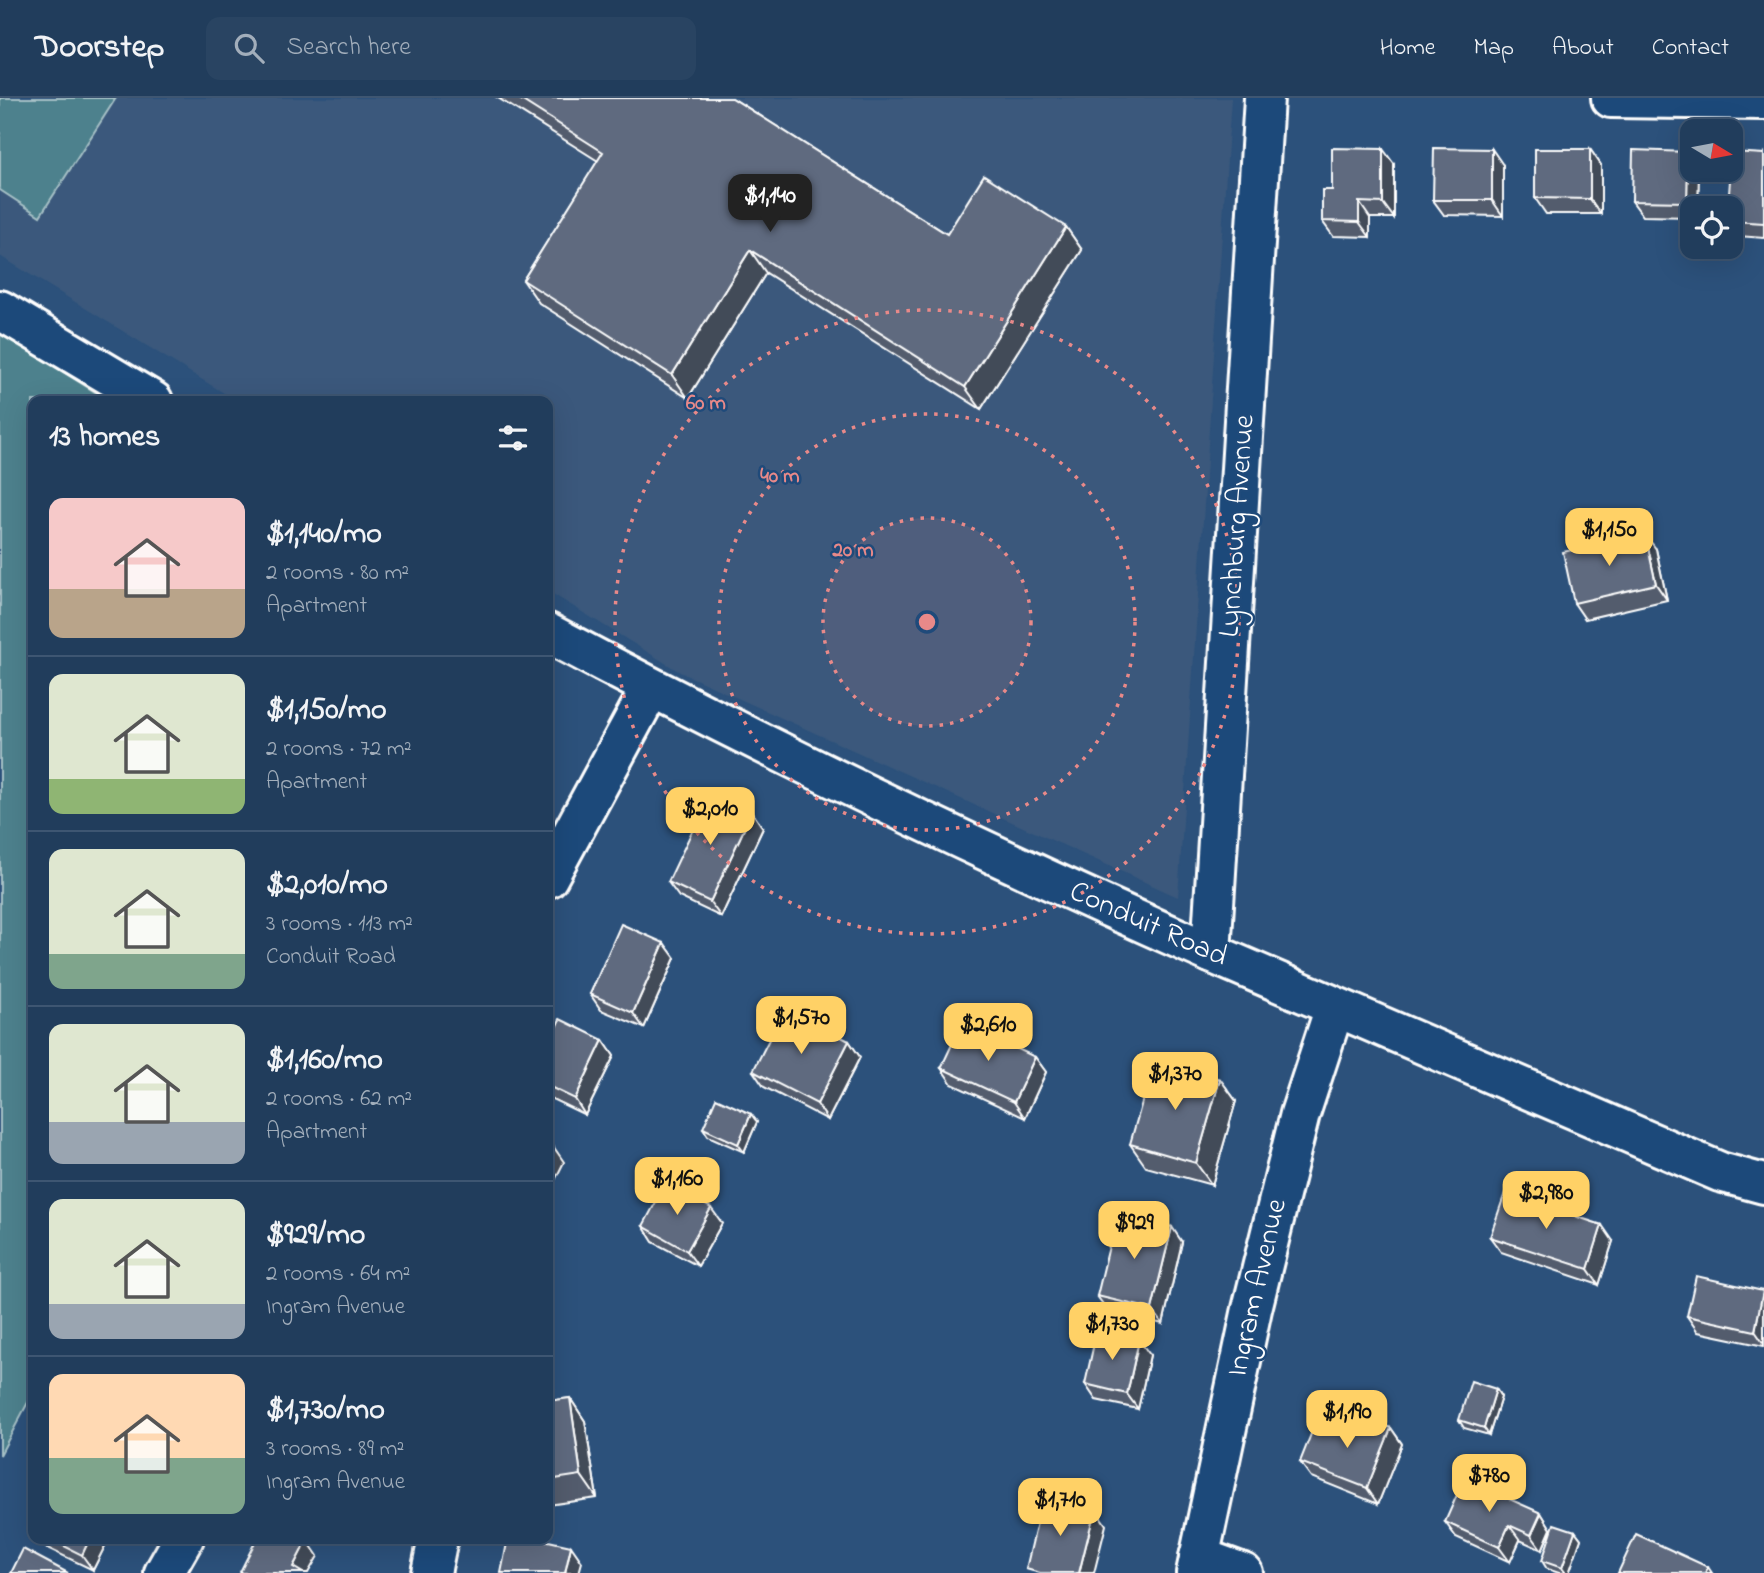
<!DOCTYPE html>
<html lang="en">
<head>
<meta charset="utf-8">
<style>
  body { margin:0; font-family:"Indie Flower",sans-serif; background:#294462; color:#f1f3f6; height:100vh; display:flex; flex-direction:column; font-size:26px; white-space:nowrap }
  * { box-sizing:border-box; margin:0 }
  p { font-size:23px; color:#a2aebb }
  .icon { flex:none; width:38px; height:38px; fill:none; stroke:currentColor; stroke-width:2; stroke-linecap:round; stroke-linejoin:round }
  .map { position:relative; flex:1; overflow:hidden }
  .sheet { position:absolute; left:28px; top:298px; width:525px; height:1148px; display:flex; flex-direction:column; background:#213d5c; border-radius:14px; box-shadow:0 7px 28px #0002,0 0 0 2px #3e5672 }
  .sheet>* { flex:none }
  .needle { width:46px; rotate:100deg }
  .controls { position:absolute; left:1680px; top:21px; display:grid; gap:14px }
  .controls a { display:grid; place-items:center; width:63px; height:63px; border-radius:14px; background:#213d5c; box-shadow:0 7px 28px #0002,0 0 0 2px #3e5672; font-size:35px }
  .price { position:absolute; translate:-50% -60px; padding:0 16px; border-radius:14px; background:#ffd166; color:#111; font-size:23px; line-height:46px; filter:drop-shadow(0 2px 4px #0008) }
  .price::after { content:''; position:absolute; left:50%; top:42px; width:21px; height:16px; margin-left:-10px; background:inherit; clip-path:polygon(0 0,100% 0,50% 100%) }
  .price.current { background:#222; color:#fff }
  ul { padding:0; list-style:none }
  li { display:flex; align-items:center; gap:21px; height:175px; padding:0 21px }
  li+li { border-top:2px solid #3e5672 }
  li span { display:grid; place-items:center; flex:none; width:196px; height:140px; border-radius:14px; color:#555 }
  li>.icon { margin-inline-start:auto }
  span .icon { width:84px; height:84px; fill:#fffc; stroke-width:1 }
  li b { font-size:30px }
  h2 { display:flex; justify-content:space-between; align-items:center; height:84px; padding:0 21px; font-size:30px }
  header { display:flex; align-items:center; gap:42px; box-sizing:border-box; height:98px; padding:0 35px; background:#213d5c; border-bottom:2px solid #3e5672 }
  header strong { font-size:33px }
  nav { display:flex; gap:38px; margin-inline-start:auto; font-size:24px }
  .search { width:490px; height:63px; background:#294462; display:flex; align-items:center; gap:18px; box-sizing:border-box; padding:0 24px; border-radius:14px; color:#a2aebb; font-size:26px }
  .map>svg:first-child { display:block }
  .built { fill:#3b597c }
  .green { fill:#4e818d; stroke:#a6c0c6; stroke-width:2 }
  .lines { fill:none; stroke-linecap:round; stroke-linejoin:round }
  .minor-casing { stroke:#fff; stroke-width:44 }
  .tertiary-casing { stroke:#fff; stroke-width:44 }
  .minor { stroke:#1f4a7a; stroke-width:38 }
  .tertiary { stroke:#1f4a7a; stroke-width:38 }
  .wall { fill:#525c6d; stroke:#fff; stroke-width:2 }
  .shaded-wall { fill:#424b59; stroke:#fff; stroke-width:2 }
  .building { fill:#5f6b7f; stroke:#fff; stroke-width:2 }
  .ring { fill:none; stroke:#e88989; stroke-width:3.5; stroke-dasharray:3.5 7 }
  .labels { text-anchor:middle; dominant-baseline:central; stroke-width:5; stroke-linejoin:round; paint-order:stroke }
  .street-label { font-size:30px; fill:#fff; stroke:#1f4a7a }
  .centre { fill:#e88989; stroke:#1f4a7a; stroke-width:3.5 }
  .ring-label { font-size:21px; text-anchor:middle; font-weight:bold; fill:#e88989; stroke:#1f4a7a; stroke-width:5; stroke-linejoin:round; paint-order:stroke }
</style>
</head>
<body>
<header>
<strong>Doorstep</strong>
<div class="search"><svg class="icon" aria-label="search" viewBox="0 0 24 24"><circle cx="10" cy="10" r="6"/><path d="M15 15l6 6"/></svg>Search here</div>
<nav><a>Home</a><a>Map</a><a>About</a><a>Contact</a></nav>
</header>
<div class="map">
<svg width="1764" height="1475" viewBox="0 0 1764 1475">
  <rect width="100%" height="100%" fill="#2c517b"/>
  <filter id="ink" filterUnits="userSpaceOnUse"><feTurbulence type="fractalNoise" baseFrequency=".0143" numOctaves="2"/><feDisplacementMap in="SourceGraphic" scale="14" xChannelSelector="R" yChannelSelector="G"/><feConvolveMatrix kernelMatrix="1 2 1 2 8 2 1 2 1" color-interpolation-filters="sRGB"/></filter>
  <g filter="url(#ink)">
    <polygon class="built" points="0,0 1231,0 1178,799 680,574 548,493 548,303 237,303 0,158"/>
    <g class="green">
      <polygon points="0,0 116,0 40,118 0,92"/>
      <polygon points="0,234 109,303 33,303 33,1295 0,1357"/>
    </g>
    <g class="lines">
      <defs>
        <g id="minor">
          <polyline points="1611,0 1764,2"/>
          <polyline points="0,212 153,303"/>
          <path d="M 548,535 C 764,650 987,756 1211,855"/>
          <polyline points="548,780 651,590"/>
          <polyline points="1199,1459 1243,1475"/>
          <polyline points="164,1475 184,1440"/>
          <polyline points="431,1475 438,1440"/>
          <polyline points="1196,1475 1252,1211 1300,1016 1335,909"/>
        </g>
        <polyline id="tertiary" points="1264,0 1211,855 1720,1074 1764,1086"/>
      </defs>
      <use href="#minor" class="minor-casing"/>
      <use href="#tertiary" class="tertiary-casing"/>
      <use href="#minor" class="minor"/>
      <use href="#tertiary" class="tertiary"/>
    </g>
    <g class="wall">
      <polygon points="498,0 732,0 947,136 1066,129 1082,152 981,311 766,175 688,300 539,205 523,182 598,63"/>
      <polygon points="1590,51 1601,67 1601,116 1546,116 1535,100"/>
      <polygon points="1764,56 1764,140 1738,138 1731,127 1731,110"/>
      <polygon points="1394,66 1394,120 1370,120 1370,139 1333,138 1322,123 1332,92"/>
      <polygon points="1503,67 1503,118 1444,117 1433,102"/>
      <polygon points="1692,72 1699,72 1698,110 1692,110 1692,119 1643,118 1632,103"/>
      <polygon points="1656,451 1667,502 1585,521 1574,505"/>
      <polygon points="763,730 721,819 679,799 668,784"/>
      <polygon points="664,845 675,860 644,930 601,912 590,896"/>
      <polygon points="603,942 614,958 585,1017 548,999 548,946"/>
      <polygon points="849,943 860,959 828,1022 764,989 753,973"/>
      <polygon points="1035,959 1046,974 1025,1020 952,986 941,970"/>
      <polygon points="1220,981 1236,1003 1212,1087 1146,1069 1130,1046"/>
      <polygon points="751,1016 757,1024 744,1054 708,1038 703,1030"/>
      <polygon points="722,1125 698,1168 653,1144 643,1128"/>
      <polygon points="1490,1139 1613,1143 1599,1187 1501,1154"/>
      <polygon points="1182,1144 1163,1226 1108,1213 1097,1198"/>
      <polygon points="1764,1194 1764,1248 1698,1234 1687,1218"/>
      <polygon points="1150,1257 1138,1311 1096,1302 1085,1286"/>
      <polygon points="548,1280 554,1290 548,1295"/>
      <polygon points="1496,1291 1501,1299 1489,1337 1464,1330 1459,1322"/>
      <polygon points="570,1300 585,1323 597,1400 548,1407 548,1303"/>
      <polygon points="1391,1330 1402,1346 1378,1406 1311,1379 1300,1364 1352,1335"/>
      <polygon points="1541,1415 1551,1431 1542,1452 1520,1442 1510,1464 1456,1439 1445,1424"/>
      <polygon points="1575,1433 1581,1441 1569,1475 1559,1475 1547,1471 1542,1463"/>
      <polygon points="39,1440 109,1440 93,1472 45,1449"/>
    </g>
    <g class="shaded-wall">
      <polygon points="1383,51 1394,66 1394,120 1383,105"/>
      <polygon points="1492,51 1503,67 1503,118 1492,102"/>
      <polygon points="1590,51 1601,67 1601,116 1590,101"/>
      <polygon points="1688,54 1692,60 1692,72 1699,72 1698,110 1692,110 1692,111 1687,104"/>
      <polygon points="1359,104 1370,120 1370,139 1359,124"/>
      <polygon points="1066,129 1082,152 981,311 965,289"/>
      <polygon points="750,152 766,175 688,300 672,277"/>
      <polygon points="1645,436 1656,451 1667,502 1656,486"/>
      <polygon points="752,714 763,730 721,819 710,804"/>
      <polygon points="664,845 675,860 644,930 633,915"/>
      <polygon points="603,942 614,958 585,1017 575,1001"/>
      <polygon points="849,943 860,959 828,1022 817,1006"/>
      <polygon points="1035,959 1046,974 1025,1020 1014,1004"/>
      <polygon points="1220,981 1236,1003 1212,1087 1196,1065"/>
      <polygon points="751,1016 757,1024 744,1054 738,1046"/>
      <polygon points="553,1048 564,1064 548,1096 548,1059"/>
      <polygon points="711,1110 722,1125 698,1168 687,1153"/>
      <polygon points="1602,1127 1613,1143 1599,1187 1588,1171"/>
      <polygon points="1172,1129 1182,1144 1163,1226 1152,1211"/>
      <polygon points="1763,1193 1764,1194 1764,1246 1755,1233"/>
      <polygon points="1139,1242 1150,1257 1138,1311 1127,1296"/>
      <polygon points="1496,1291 1501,1299 1489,1337 1484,1330"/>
      <polygon points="570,1300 585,1323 597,1400 581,1377"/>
      <polygon points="1391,1330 1402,1346 1378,1406 1367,1390"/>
      <polygon points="1095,1411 1106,1427 1094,1475 1079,1475"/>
      <polygon points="1541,1415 1551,1431 1542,1452 1531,1437"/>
      <polygon points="1509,1427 1520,1442 1510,1464 1499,1449"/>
      <polygon points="1575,1433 1581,1441 1569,1475 1566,1475 1562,1470"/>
      <polygon points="90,1440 109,1440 93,1472 82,1457"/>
      <polygon points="307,1442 318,1458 308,1475 297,1475 293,1469"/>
      <polygon points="571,1448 582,1464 579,1475 565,1475"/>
      <polygon points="1708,1469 1712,1475 1705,1475"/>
    </g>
    <g class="building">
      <polygon points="518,0 732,0 947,136 984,77 1066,129 965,289 750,152 672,277 523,182 603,54"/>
      <polygon points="1332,50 1383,51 1383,105 1359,104 1359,124 1322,123 1322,92 1332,92"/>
      <polygon points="1434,50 1492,51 1492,102 1433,102"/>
      <polygon points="1535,51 1590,51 1590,101 1535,100"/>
      <polygon points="1633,52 1688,54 1687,104 1632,103"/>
      <polygon points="1732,54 1764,56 1764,125 1731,123 1731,110 1728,110"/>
      <polygon points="1645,436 1656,486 1574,505 1563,454"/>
      <polygon points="710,695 752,714 710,804 668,784"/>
      <polygon points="621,826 664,845 633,915 590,896"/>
      <polygon points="785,910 849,943 817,1006 753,973"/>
      <polygon points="560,921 603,942 575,1001 548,988 548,946"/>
      <polygon points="962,925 1035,959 1014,1004 941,970"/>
      <polygon points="1154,962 1220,981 1196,1065 1130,1046"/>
      <polygon points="716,1000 751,1016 738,1046 703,1030"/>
      <polygon points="548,1046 553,1048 548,1059"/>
      <polygon points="666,1085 711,1110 687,1153 643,1128"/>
      <polygon points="1505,1095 1602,1127 1588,1171 1490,1139"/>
      <polygon points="1117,1115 1172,1129 1152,1211 1097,1198"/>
      <polygon points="1696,1178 1763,1193 1755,1233 1687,1218"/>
      <polygon points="1097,1232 1139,1242 1127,1296 1085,1286"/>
      <polygon points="1471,1283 1496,1291 1484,1330 1459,1322"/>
      <polygon points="570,1300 581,1377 548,1382 548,1303"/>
      <polygon points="1360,1317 1391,1330 1367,1390 1300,1364 1317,1321 1352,1335"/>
      <polygon points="1464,1381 1541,1415 1531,1437 1509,1427 1499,1449 1445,1424"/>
      <polygon points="1043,1399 1095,1411 1079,1475 1040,1475 1026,1471"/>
      <polygon points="1554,1426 1575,1433 1562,1470 1542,1463"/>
      <polygon points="1636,1436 1708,1469 1705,1475 1618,1475"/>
      <polygon points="48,1440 90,1440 82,1457"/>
      <polygon points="257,1440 303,1440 307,1442 293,1469 303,1475 241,1475 240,1474"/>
      <polygon points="508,1440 535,1440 571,1448 565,1475 501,1475"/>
      <polygon points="23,1451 68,1475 11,1475"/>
    </g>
  </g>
  <circle cx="927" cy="524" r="104" fill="#e88989" fill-opacity=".12"/>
  <g class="ring">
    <circle cx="927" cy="524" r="104"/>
    <circle cx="927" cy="524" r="208"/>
    <circle cx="927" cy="524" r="312"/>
  </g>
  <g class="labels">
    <g class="street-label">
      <text transform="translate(1238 428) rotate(-86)">Lynchburg Avenue</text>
      <text transform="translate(1148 827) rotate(24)">Conduit Road</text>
      <text transform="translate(1258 1190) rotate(-77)">Ingram Avenue</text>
    </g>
  </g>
  <circle cx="927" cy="524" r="10" class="centre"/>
  <g class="ring-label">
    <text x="706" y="311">60 m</text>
    <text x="780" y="384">40 m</text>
    <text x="853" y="458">20 m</text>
  </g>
</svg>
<div class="controls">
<a><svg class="needle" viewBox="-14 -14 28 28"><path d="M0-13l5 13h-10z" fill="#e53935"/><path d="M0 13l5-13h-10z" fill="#a2aebb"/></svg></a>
<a><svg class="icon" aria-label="locate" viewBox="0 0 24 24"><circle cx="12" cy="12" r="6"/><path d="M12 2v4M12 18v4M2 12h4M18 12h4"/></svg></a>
</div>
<b class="price current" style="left:770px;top:136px">$1,140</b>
<b class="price" style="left:1609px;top:470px">$1,150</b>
<b class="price" style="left:710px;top:749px">$2,010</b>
<b class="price" style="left:801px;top:958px">$1,570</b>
<b class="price" style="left:988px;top:965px">$2,610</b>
<b class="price" style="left:1175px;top:1014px">$1,370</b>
<b class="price" style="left:677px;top:1119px">$1,160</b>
<b class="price" style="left:1546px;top:1133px">$2,980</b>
<b class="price" style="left:1134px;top:1163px">$929</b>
<b class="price" style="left:1112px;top:1264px">$1,730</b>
<b class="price" style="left:1347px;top:1352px">$1,190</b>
<b class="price" style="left:1489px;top:1416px">$780</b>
<b class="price" style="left:1060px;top:1440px">$1,710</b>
<section class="sheet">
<h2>13 homes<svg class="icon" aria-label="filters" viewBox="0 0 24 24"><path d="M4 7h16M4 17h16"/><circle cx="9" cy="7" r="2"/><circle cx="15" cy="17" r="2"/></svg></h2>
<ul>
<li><span style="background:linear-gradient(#f6c9c9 65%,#b9a48a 0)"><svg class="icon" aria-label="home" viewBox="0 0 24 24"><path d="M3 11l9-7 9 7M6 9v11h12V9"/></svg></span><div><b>$1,140/mo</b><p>2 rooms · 80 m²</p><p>Apartment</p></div></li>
<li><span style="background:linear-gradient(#dfe7d0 75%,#8fb573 0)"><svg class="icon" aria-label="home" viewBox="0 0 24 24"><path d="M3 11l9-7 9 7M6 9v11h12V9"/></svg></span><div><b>$1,150/mo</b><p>2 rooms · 72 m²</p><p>Apartment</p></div></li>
<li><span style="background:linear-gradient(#dfe7d0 75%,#7fa58c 0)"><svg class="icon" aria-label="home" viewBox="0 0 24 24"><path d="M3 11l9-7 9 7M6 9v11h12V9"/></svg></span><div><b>$2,010/mo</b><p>3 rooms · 113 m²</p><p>Conduit Road</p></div></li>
<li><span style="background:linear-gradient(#dfe7d0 70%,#9aa5b1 0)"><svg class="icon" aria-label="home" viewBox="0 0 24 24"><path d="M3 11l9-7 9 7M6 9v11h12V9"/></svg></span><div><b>$1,160/mo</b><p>2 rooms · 62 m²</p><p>Apartment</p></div></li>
<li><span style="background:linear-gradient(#dfe7d0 75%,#9aa5b1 0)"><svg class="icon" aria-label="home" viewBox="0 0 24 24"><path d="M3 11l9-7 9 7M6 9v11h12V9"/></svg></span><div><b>$929/mo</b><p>2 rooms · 64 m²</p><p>Ingram Avenue</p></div></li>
<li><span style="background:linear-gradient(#ffd9b3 60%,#7fa58c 0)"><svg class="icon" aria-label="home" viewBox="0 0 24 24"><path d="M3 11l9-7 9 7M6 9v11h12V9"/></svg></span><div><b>$1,730/mo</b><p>3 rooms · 89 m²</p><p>Ingram Avenue</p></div></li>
</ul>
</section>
</div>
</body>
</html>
